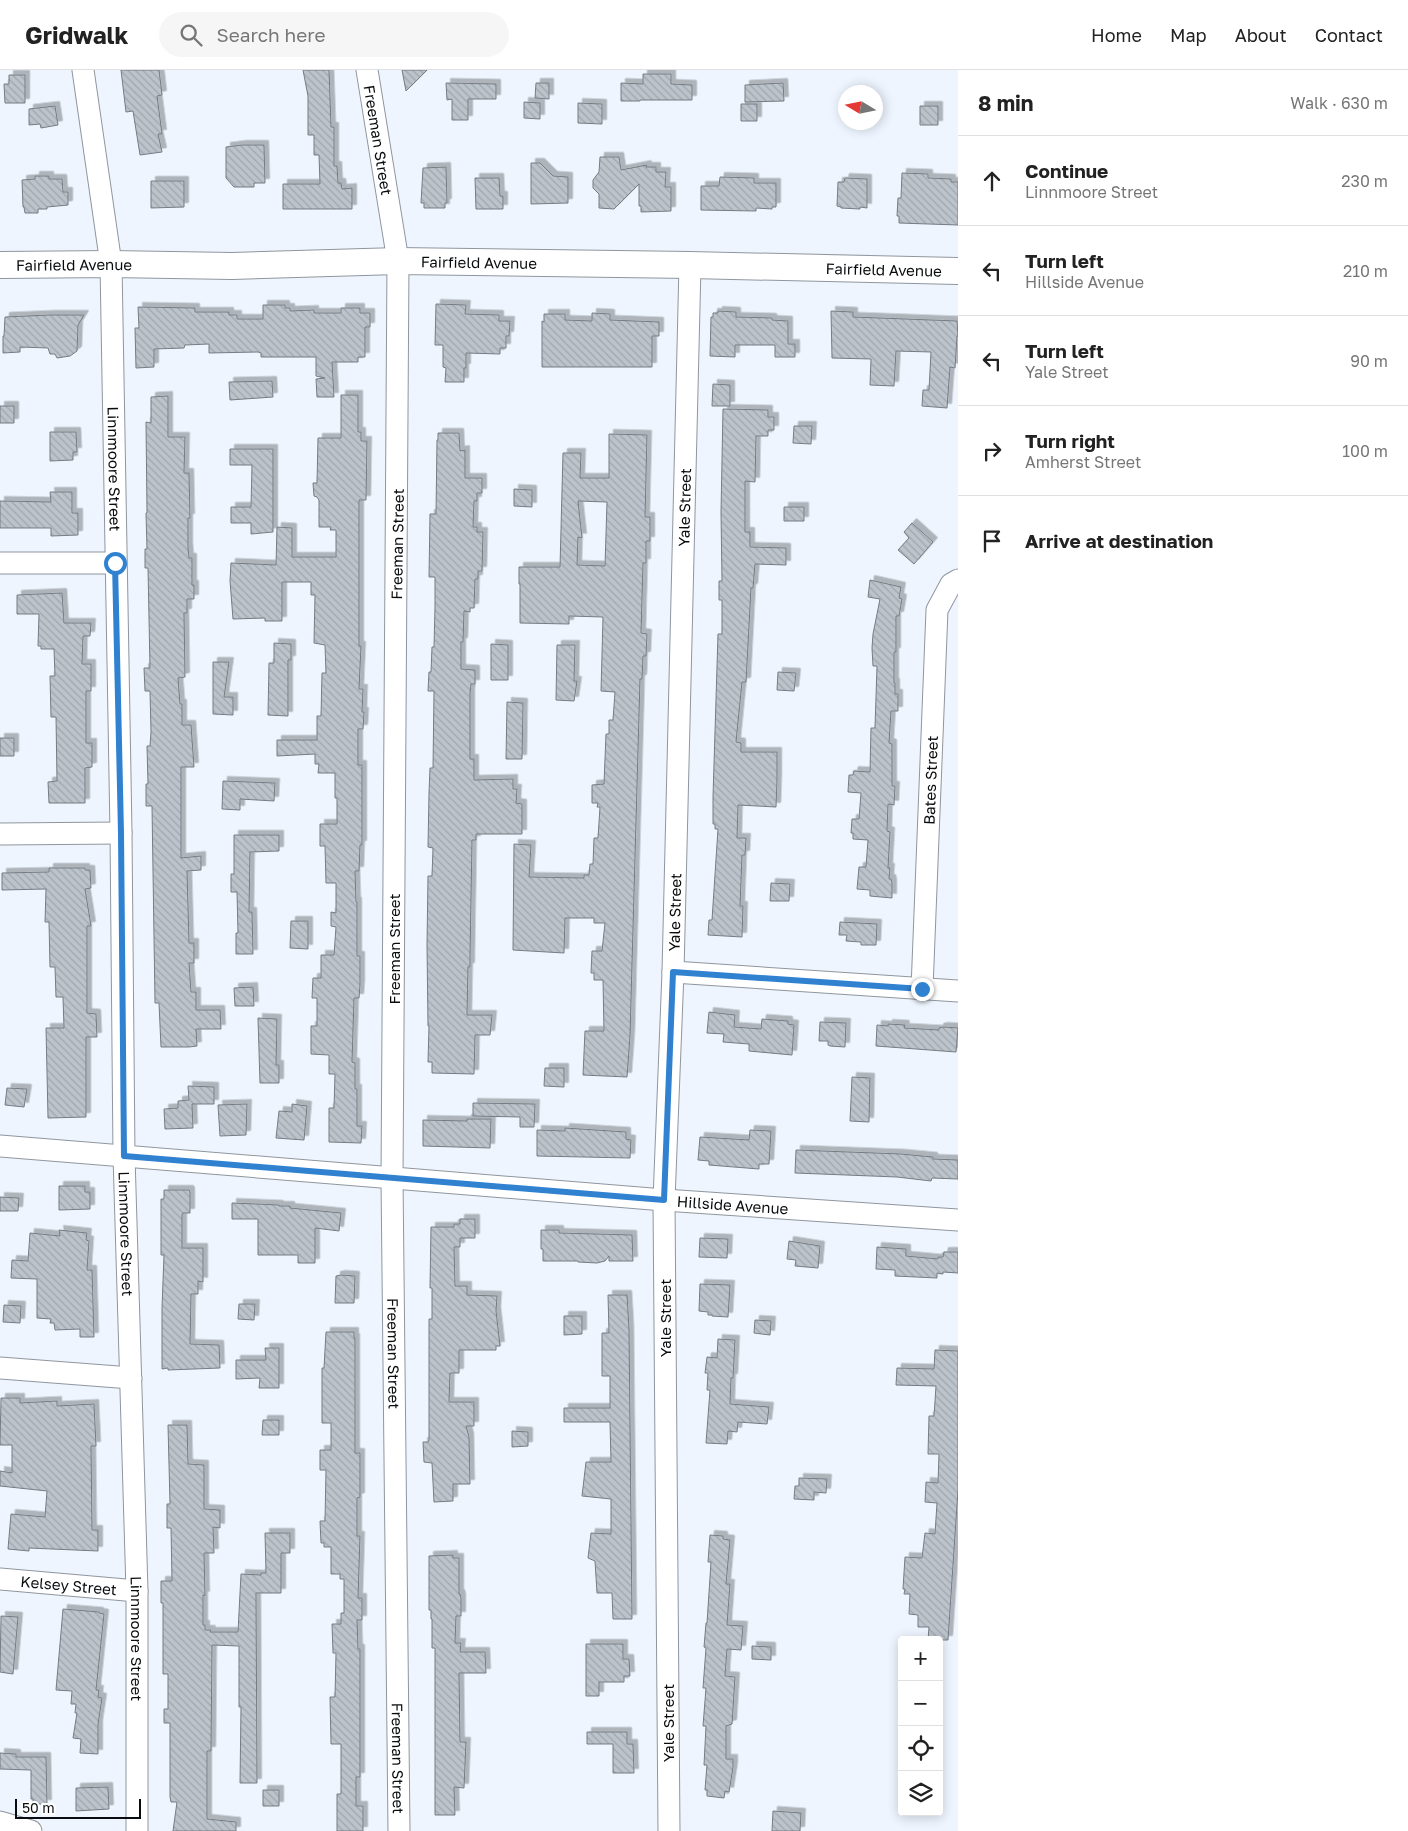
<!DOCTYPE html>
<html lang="en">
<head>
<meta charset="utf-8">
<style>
	:root { --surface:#fff; --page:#f6f6f6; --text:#222; --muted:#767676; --line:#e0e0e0 }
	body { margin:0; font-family:"Golos Text",sans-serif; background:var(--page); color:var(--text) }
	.controls { position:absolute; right:15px; bottom:15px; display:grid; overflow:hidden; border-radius:5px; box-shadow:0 2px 12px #0003 }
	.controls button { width:45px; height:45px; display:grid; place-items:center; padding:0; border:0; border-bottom:1px solid var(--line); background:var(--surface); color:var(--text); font:25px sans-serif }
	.compass { position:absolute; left:838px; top:15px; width:45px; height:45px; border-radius:50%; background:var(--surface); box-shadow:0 2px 12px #0003; rotate:280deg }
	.scale { position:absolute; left:15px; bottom:12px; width:126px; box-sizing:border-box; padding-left:5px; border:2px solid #090c0e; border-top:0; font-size:14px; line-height:18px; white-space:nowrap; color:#090c0e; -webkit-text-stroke:4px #fff; paint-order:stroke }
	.stop { position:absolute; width:15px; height:15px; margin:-11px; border:4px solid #3081d0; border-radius:50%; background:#fff }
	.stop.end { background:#3081d0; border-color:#fff; box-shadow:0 1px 5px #0008 }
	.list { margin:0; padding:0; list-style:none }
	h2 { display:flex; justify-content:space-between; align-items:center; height:65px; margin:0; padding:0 20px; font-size:21px }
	h2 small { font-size:16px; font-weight:400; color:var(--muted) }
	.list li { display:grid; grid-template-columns:32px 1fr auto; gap:15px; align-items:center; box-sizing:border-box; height:90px; padding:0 20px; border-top:1px solid var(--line) }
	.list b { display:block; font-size:19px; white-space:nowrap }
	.list p { margin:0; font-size:16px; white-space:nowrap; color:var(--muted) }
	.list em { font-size:16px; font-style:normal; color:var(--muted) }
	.icon { flex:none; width:28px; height:28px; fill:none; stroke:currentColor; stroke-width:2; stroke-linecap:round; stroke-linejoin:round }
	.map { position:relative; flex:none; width:958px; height:1761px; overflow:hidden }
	header { display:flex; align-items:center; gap:30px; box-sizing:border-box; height:70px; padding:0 25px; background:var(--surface); border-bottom:1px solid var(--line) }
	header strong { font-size:24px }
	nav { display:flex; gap:28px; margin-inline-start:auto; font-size:18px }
	.search { width:350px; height:45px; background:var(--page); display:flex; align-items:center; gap:12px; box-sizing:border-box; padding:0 18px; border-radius:28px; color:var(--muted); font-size:19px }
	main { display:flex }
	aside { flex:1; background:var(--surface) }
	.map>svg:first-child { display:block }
</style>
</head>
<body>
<header>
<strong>Gridwalk</strong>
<div class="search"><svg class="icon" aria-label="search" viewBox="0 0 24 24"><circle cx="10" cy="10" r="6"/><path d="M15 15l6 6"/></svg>Search here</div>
<nav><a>Home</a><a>Map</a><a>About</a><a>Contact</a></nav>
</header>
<main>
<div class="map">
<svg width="958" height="1761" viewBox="0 0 958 1761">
	<defs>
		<pattern id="building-back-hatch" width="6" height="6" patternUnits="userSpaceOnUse" patternTransform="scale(1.25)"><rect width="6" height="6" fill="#bcc3cb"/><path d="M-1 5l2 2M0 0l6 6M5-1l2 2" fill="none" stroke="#a0a6ad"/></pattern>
		<filter id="shadow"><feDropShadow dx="4.5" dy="-4.5" stdDeviation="0" flood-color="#0004"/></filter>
	</defs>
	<rect width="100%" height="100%" fill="#eef5fe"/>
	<path fill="url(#building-back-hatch)" stroke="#757c83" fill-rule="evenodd" filter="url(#shadow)" d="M121,0h38l3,25 -5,1 5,38h-4l4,18 -22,3 -7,-44 -7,1z
		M303,0h26l2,57h3v39h3l1,17h3l1,6 10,-1v21h-69v-25h37l-1,-29h-5v-20h-6v-39z
		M402,0h25l-21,21z
		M643,4h28v10l21,1v15h-52v1h-19v-18l22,1z
		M9,5h16v28h-20l-1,-19h5z
		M446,13l50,1v15h-28v21h-16v-21l-5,1z
		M536,13h13v16l-14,-1z
		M783,13l1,18 -39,1v-17z
		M524,32l16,1v16l-16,-1z
		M578,33l24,1v20l-24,-1z
		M741,34h16v17h-16z
		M55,36l3,19 -17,3 -1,-4 -11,1v-16z
		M920,36h18v19h-18z
		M242,75h22l1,38h-11v4h-20l-8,-9v-31z
		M600,87h19l2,13 26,-5 -1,2h10v5h10l-1,15h6v24l-30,1v-6h-2v-22l-25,25 -15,-1v-14l-6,-6v-8l6,-8z
		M531,93h9l13,13 15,1v26l-37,1z
		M446,97l1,36h-2v5h-21v-5h-3l2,-35z
		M902,103l26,1v4l23,1v3h7v43l-59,-2v-7h-2l1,-18h3z
		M35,106h14v3h13l1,13h5v13l-21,2v2h-9v4h-13l-1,-6h-1l-1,-27 13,-1z
		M720,107l34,1v5h22v24h-4v2l-16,-1v3l-55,-1v-24h18z
		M475,108h24l1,18h3v13h-27z
		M845,108l22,1v29l-7,-1v2l-19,-1v-1l-4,-1 1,-24h6z
		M151,111h33v26l-33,1z
		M436,234l30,1 -1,9 34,1v6h11l-1,15h-3v12h-6v6l-34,-1v15h-2v14h-19l1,-14 -3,-1v-22h-8z
		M263,235h22v3h5v3l24,-1v3h27v-5h19v5h10v14h-5v30h-7v5h-26l2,35h-17l-1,-18 9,-1 -9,-2v-19h-55v-4l-3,-1 -49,1v-9l-24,1 -1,3 -30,1v18l-18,1 -1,-40h4l-1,-21 57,1v4h34v3h8v4h26z
		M718,241l18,1v5l36,1v2l16,1v23h7v13h-20v-12h-40v12l-25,-1 1,-39h2v-4h5z
		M831,241l22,1v5l104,4 1,15h-1l-2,32 -5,-1 -3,41 -25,-2 1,-16h6l2,-38 -35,-1 -2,35 -24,-1 1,-26 -39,-1z
		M592,243l18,1v6l49,2v14h-7v31h-110v-46l2,1v-8h21v6l27,1z
		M50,245h34l-6,10 -1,26 -7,5 -13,2 -2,-4h-5l-2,-6 -28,-1v5l-17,1v-17h1l1,-19z
		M272,311l1,16 -43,3 -1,-18z
		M713,314l17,1v21h-18z
		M341,325h17v37h3v9h6l-1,59h-7v146h2l-2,43h4l-1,23h2l-1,17h-5v36h4v80h-2l-1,26h-4l1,31h1v54h3v29l-1,13h-5l-2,64 3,1v26h2v37h5l-1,17 -32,-1v-34h5l1,-34h-6v-19l-18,-1v-28h6v-28h-5l1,-20h8v-23h13l2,-28 -5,-1v-14l5,1v-30h-10l-1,-37h-5v-22h17v-26h-2v-25h-17l1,-9h-4v-10l-38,2v-16h40v-24h4l1,-43h4l-1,-28 -11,-2 1,-48h-4v-13h-29v39h-17v-3l-32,1 -3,-38 1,-18 45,2 1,-38 15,1v29h44v-27h-6l1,-3h-12v-27l-2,-3 -3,-1 -1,-13h4l1,-45h23z
		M168,326v41h17l-1,36h5l1,45h-2v30l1,10h3v27h2v14h-7v14h-3l1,64 -7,1 2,26h2v21h9l3,42h-13v91l20,-2v14l-14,1 2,72h5v20h-5l2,29h5v18h24l1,19h-25l1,17 -8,1h-28l-2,-44h-4l-3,-197h-6v-22h2l-1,-38h3l1,-14 -1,-41h-5l-1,-23h6l-2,-100h-3v-19h2l-1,-36h1l-1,-91 5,1v-26z
		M0,336h14v17h-14z
		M723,339l45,1v7h6v13h-6v6h-12l-1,46 -10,-1v51h5v15l36,1v17l-31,-1 -2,24h-2l-5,94h-4l-6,60 5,1v9h36v28l-1,27 -38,-2 -1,33h9l-1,17h-3l-2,51h3l-1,31 -34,-2 1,-15h3l6,-91h-3v-5h-2v-27l5,-163h4v-34h-3v-19h3l-1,-69z
		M794,356h18l-1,18 -18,-1z
		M50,362h26l1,20h-4v8l-23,1z
		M438,363h21l1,18 5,-1v28h17v15h-5v8h-3l-1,26h4v5h6l-1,39h-4v8h-3l-1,29h-4v4l-6,-1 -1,31h-2v27l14,1v14h-4l-1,9v66h4v21l39,-1v10h4l-1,14 6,1v30h-46v6h-4l-2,117v10h-2l-1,48h25l-2,20h-15l-1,39 -42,-1v-11h-4l1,-36h-1l-1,-81 1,-69h4l1,-28 -5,-1 1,-54 1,-25h3l1,-77h-6l1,-19h2l1,-25h2l1,-40v-30h-6l1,-63h6l1,-74h1z
		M609,364l38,1 -2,82h5v24h-4v22h-3l-2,70 6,1 -1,22h-3l-1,23h-2l-10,357 -3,41 -44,-2 2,-44h19l-1,-51h-9v-7h-3l1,-22h10l3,-28h-11v-5h-29l-1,35 -51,-3 1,-106 17,1 -2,32 55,1v-3h5l1,-11h3l1,-26h4l2,-31h-3l1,-4h-6v-18l12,-1 2,-50h3v-14h4l2,-28 -14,-1 2,-74 -34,-1v8l-49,-1v-39h-1v-17h41l3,-114h18l-1,25h29zM578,431l29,1 -2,64 -28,-1 1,-28 4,1z
		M230,379h43v83l-22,2v-11h-20v-16h20l1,-42h-22z
		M514,419l18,1v17l-18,-1z
		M50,422h22v21h6v22l-27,1v-8h-51v-27l51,1z
		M784,437h20v14h-20z
		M912,453l21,19 -19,22 -16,-14 11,-12 -5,-6z
		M870,510l31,7 -2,11 3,1 -3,17h-3v36h-2v31h1v11h3v17h-7l-2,32 3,1v42h3l-1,19 -6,-1 -1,27 3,1 -2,36h2l-1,11h2l1,4v15l-22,-2v-6l-13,-1 2,-22h7l2,-27 -15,-1v-6h-2l1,-14h7l2,-26 -13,-1 1,-17h4l1,-4 16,1 1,-44h4l2,-62h-4l-1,-18 1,-14 7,-35 -12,-2z
		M62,523l2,30h27l-1,13h-7l-1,28h9v27h-5v52h6v24l-7,1v35h-36l-1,-21 9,-1 -1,-64h-5l-1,-41h5l-1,-27h-13v-3h-3l1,-32h-22v-19z
		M274,573l17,1v16h-3v56l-20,-1 1,-52h5z
		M491,574l17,1v35h-17z
		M557,575h18l-1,36h3l-3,20 -18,-1z
		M213,592h16l-5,35h9v18l-20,-1z
		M778,602l18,1 -2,18 -17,-1z
		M507,632l16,1 -1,56h-16z
		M0,668h14v18h-14z
		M223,711l52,2 -1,18 -34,-2v11l-18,-1z
		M234,765h45v16l-29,1 -1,60h3l1,42h-17v-21h2l-1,-41h-6v-18h3z
		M49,798h36v2h5l1,18 -6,1 6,37h-4v87l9,1 1,23h-11v80l-38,1 -2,-90h18l-1,-31h-7l-1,-30h-5l-1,-45h-4l1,-33 -44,1v-17l47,-1z
		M771,813l19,1 -1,17h-19z
		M291,851h17v28l-18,-1z
		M840,852l37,2 -1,21h-15v-3l-15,-1 1,-6h-8z
		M253,917l1,19h-19l-1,-18z
		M709,942l26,3 -1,12 27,2 1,-10 26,2v3l6,1 -2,30 -43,-4v-7l-26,-2 1,-8 -17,-1z
		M258,948l19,1 -1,46h3v18h-19z
		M820,952l26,1 -1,24 -15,-1 -2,-1v-4h-9z
		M888,954l17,1 -1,3 35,2v-2l4,-1 15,1 -2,24 -80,-6 1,-21 11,1z
		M545,998h19v19l-20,-1z
		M852,1007l18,1 -1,44 -19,-1z
		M188,1016l26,1v17h-22l1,24 -28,1 -1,-20 14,-1v-7l11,-1z
		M7,1018l20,1 -3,18 -19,-2z
		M473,1033l62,1 -1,23h-14v-10l-47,-1z
		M247,1034l-1,31 -26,1 -2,-31z
		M292,1034l15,2 -3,34 -28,-2 3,-27 13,1z
		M467,1049h24l-1,29 -67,-2v-26l44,1z
		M565,1058l61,4v7l5,1 -1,18 -93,-2v-26l28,1z
		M750,1060l21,1 -2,33h-10v5l-50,-4v-4l-11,-1 2,-23 49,3z
		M796,1080l105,4 32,3v2l25,1v19l-26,-1 -1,3 -34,-4 -102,-4z
		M59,1116h26v6h5v17l-31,1z
		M164,1120h25l1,2v21h-7l-1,2v33h21v34l-5,-1v13h-7l-1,50 29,1 1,23 -52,2v-2l-6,1v-61l2,-53h-3v-56h3z
		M0,1127l19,1 -1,13h-18z
		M232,1133l47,2v1h11v2l51,5 -2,18 -24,-3v35h-17v-8h-40v-36h-26z
		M460,1149h15v19h-15v9h-6l1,39h12v9l30,1 -1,15 4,35h-4v4h-37v23h-9l-1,29h25v24h-8l3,11 1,47h-17v17l-19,1 -2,-39 -8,-1 -1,-20h5l1,-2v-121h3v-31h-2l1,-61h23v-3h6z
		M59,1160l28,3 -1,7 3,1 -2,29h5l2,67h-14v-8l-25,1 -1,-7h-4l1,-4 -14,-1v-39l-26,-1 1,-18 16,1 2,-28 30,3z
		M541,1160h18v3l73,2 1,26h-24v-5l-4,5 -8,2 -19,-1v-1h-35v-12h-2z
		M700,1168l28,1 -1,19 -28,-1z
		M789,1171l31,5 -2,22 -23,-2 1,-6 -9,-1z
		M877,1177l29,2v7l32,3v-2h5l1,-5h14v21l-15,-1v2l-6,-1v5l-42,-2v-6l-19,-1z
		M341,1205l14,1 -1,27h-19l1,-27z
		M700,1214l30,1 -2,32 -16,-1v-1h-4v-3l-9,-1z
		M608,1225h19l2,34 3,290h-19l-1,-26h-15l-2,-32 -7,-3 3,-25 20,1v-35l-29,-3 4,-34h25l-1,-40h-46v-14h46v-32h-8v-43h7z
		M239,1234h16l-1,16 -16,-1z
		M4,1235l17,1 -1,17 -17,-1z
		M564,1246h18v18l-18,1z
		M755,1250l16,1 -1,14 -16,-2z
		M326,1262h28v6h1v115h5v44l-3,1v38h3l-2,62h4v22h-5l1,29h2v128h-4v29h7v25h-26v-37h4v-50h-10l-1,-47h5l1,-44h-3l-1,-29h9v-11h3v-34h-4v-5h-9v-27h-7v-4h-3l-1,-22h5l1,-51h-6v-20h11v-27h-9v-55h2z
		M718,1269l17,1 -2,38h-2l-1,26 39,3 -2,17 -29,-2 -1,10 -9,-1 -1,13 -21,-1 4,-53h-3l1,-17h-3l2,-16 10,1z
		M265,1278h14v40h-20l1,-10 -24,1v-19h30z
		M935,1280l23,1v139l-10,150h-20l1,-13h-11v-12l-9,-1 1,-20h-6l1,-5h-2l2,-32 17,1 3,-25 10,1 2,-31 -12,-1 1,-20 12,1 1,-29h-11l1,-38h5l2,-30 -40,-1 1,-17 37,1z
		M1,1328h19v5l37,-2v5l37,-2 2,42h-5l1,84h6v21l-69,-3v3l-21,-2 3,-35 34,3 2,-26 -47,-5v-15l12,2v-28h-12z
		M263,1350h16v15h-17z
		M168,1355h19l1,39 16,1v44l16,1v18l-7,-1 1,26h-10l1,43 -2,-1v30h2v5h6l-1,2h28l3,-58 20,1v-2h5l-1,-40h25v20h-9v40h-25l1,190h-17l1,-76h-2v-61l-27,-1 -1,106h-4v68l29,3v9h-63l4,-29h-6l-1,-5v-74h-6v-14h4v-35h-5v-71h-2v-22h11l-1,-53h-4v-24h3z
		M512,1361l16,1v14l-16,1z
		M799,1408l28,1 -1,14 -12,-1v8l-20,-1 1,-13h4z
		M710,1465l13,1v3l7,1 -4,44h4l-3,41 16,1 -2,24 -14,-1 -2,27 10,1 -3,47 -6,2v33h7v8l-4,25 -4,-1 -1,7 -17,-2v-6h-2l2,-25h-3l2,-39h-3l3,-38h-3l3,-40 -2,-1 2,-24h1l4,-61h-3z
		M453,1485v3h6v36h1l1,4v18h-5l-1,27h6l-1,9h25l1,21h-27l1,69h6l-2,46 -10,-1 1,28h-20v-167h-3v-29h-1v-9h-2v-54z
		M63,1539l36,3v1l5,1 -8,76h3l-1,7 4,1 -4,26v30l-18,-1 1,-14 -8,-1 4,-25h-2l1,-9h-5l1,-13 -16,-1z
		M1,1546l17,1 -5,57 -13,-2z
		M586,1574h37v15h6l1,17h-6v6h-25v14h-13z
		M752,1576l19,1v13l-19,-1z
		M587,1662h40v12h6l1,29h-21v-29h-26z
		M0,1683l16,1v3h30l1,47h-14v-5h-2v-29l-31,-1z
		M108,1717l1,22 -33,2v-23z
		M263,1720h16v16h-16z
		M773,1741l28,2 -1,18h-28z"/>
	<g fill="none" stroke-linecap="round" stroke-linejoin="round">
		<defs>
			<g id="minor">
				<path id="s1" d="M83,0l28,194 10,569 3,323 13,435v240"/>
				<path id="s2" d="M367,0l31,191 -6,918 7,652"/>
				<path d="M0,493h115"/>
				<path d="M0,764l121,-1"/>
				<path d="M673,902l285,19"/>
				<path id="s3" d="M922,919l15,-379 14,-26 7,-4"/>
				<path id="s4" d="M0,1076l664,54 294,20"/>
				<path d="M0,1298l131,10"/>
				<path id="s5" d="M0,1509l137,12"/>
				<path d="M0,1752l31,9"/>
				<path id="s6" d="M669,1761l-5,-631 9,-228 17,-707"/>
			</g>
			<g id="major">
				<path id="s7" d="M0,195l111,-1 121,2 166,-5 292,4 268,6"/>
			</g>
		</defs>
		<use href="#minor" stroke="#8f969e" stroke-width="23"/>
		<use href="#major" stroke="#8f969e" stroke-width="28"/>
		<use href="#minor" stroke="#fff" stroke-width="21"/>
		<use href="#major" stroke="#fff" stroke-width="26"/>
	</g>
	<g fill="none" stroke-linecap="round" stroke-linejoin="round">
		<path stroke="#3081d0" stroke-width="6" d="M115,493l6,270 3,323 540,44 9,-228 249,17"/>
	</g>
	<g text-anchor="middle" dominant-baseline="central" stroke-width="5" stroke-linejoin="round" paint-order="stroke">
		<g font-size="15" fill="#090c0e" stroke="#fff">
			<text stroke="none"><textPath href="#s2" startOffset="71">Freeman Street</textPath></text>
			<text stroke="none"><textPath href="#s7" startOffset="479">Fairfield Avenue</textPath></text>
			<text stroke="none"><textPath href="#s7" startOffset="74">Fairfield Avenue</textPath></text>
			<text stroke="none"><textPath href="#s7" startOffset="884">Fairfield Avenue</textPath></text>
			<text stroke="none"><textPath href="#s1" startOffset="401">Linnmoore Street</textPath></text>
			<text stroke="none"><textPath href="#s6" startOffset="1324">Yale Street</textPath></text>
			<text transform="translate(397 474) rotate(-89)">Freeman Street</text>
			<text stroke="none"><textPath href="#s3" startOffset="209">Bates Street</textPath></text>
			<text stroke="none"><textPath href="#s6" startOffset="919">Yale Street</textPath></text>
			<text transform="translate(394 879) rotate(-90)">Freeman Street</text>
			<text stroke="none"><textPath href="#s4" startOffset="735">Hillside Avenue</textPath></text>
			<text stroke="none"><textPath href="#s1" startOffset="1166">Linnmoore Street</textPath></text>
			<text transform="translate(665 1248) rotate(-90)">Yale Street</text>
			<text stroke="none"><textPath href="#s2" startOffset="1286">Freeman Street</textPath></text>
			<text stroke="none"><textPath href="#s5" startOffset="69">Kelsey Street</textPath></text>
			<text stroke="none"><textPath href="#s1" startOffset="1571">Linnmoore Street</textPath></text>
			<text transform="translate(668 1653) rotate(-90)">Yale Street</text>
			<text stroke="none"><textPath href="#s2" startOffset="1691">Freeman Street</textPath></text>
		</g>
	</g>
</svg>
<div class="controls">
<button>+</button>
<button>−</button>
<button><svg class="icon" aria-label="locate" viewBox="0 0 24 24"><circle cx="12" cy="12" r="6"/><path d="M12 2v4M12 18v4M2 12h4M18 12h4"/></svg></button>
<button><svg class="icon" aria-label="layers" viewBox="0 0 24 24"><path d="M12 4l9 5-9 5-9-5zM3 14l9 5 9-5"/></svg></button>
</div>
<svg class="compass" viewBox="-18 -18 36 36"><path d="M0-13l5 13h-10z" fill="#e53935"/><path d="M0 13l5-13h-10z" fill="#767676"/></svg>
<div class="scale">50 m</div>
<div class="stop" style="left:115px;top:493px"></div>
<div class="stop end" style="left:922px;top:919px"></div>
</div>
<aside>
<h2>8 min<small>Walk · 630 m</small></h2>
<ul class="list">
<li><svg class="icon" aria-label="ahead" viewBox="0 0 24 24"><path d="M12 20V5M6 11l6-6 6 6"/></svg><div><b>Continue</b><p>Linnmoore Street</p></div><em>230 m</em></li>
<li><svg class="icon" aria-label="left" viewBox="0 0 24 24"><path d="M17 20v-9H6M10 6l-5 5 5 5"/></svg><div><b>Turn left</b><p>Hillside Avenue</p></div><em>210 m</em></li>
<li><svg class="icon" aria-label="left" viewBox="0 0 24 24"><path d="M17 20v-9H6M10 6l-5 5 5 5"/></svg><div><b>Turn left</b><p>Yale Street</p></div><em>90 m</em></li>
<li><svg class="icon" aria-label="right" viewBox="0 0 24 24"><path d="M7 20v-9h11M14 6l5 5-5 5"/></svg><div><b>Turn right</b><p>Amherst Street</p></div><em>100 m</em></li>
<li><svg class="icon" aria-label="arrive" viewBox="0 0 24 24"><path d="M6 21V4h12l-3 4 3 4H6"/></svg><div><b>Arrive at destination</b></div></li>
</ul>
</aside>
</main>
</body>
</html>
